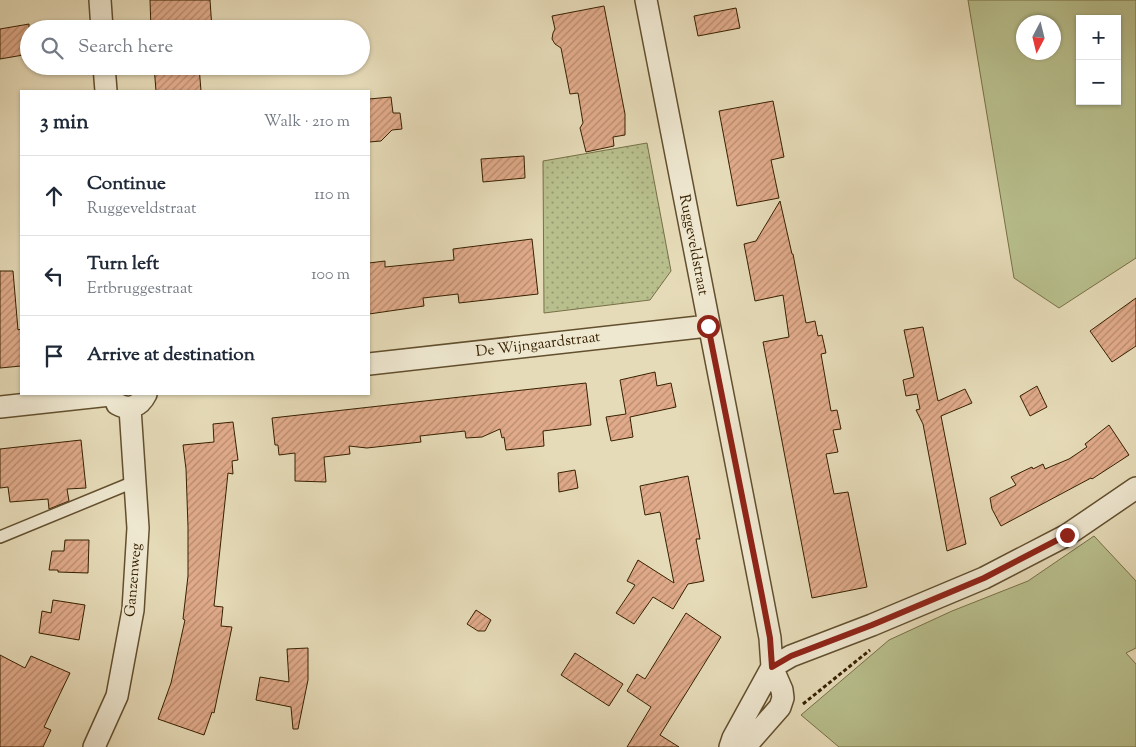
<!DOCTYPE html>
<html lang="en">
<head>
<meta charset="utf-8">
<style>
	:root { --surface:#fff; --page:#f2f2f3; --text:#1f2937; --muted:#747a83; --line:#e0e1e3 }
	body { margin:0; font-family:"Sorts Mill Goudy",serif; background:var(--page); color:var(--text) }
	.controls { position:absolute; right:15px; top:15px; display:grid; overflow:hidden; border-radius:0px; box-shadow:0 1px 4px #0004 }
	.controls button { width:45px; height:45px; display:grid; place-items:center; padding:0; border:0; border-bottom:1px solid var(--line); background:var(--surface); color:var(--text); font:25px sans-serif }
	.compass { position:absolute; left:1016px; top:15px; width:45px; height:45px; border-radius:50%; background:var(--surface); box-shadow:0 1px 4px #0004; rotate:187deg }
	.stop { position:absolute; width:15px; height:15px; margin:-11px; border:4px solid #8f2418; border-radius:50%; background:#fff }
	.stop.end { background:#8f2418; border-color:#fff; box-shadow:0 1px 5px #0008 }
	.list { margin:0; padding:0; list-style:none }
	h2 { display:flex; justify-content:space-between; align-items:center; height:65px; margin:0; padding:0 20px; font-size:21px }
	h2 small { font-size:16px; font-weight:400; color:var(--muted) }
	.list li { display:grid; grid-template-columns:32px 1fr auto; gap:15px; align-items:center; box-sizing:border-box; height:80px; padding:0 20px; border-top:1px solid var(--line) }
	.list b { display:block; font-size:19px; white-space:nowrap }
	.list p { margin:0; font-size:16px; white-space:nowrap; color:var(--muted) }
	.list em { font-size:16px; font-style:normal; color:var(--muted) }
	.icon { flex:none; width:28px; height:28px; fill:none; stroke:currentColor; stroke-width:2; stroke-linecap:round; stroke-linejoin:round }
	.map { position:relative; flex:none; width:1136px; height:747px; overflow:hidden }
	.search { position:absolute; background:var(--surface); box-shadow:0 1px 4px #0004; left:20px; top:20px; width:350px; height:55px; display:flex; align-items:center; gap:12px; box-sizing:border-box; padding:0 18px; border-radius:28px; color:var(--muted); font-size:19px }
	.panel { position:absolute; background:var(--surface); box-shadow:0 1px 4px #0004; left:20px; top:90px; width:350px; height:305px; border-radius:0px }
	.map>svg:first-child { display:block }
</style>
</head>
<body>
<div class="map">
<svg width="1136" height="747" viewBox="0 0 1136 747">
	<defs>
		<pattern id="park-dots" width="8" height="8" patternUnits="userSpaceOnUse" patternTransform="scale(1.25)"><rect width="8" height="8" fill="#b8bf8d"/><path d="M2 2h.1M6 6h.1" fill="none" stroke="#969b71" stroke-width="1.8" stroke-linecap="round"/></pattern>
		<pattern id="building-hatch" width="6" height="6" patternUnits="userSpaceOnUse" patternTransform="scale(1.25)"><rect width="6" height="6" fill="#e1ab8b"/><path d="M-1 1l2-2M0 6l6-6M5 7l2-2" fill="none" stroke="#b78b6f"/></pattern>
	</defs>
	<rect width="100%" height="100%" fill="#e6dbb8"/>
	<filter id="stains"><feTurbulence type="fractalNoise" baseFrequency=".004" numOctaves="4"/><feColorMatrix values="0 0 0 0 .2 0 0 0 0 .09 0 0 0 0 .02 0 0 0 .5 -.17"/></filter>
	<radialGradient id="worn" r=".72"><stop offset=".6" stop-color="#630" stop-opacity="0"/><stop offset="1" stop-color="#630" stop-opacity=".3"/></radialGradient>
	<path fill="#b8bf8d" stroke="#777046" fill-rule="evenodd" d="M968,0h168v258l-77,50 -45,-30zM1080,19h37v82h-37zM1024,22h30v30h-30z
		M1094,536l42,45v67l-10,5 10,11v83h-297l-38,-32 88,-75 63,-29 76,-30z"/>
	<path fill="url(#park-dots)" stroke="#777046" d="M647,143l24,128 -21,29 -106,13 -1,-152z"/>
	<path fill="url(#building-hatch)" stroke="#362000" d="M150,0h60l2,29h-61z
		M604,6l21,108v21l-12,2 1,9 -28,6 -6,-24 3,-5 -5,-30 -8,1 -9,-46 -6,-4 -3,-5 1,-6 2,-4 -3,-13z
		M736,8l4,20 -42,8 -4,-20z
		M29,24v30l-29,5v-30z
		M154,66h45l2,25h-45z
		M391,97l2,16h7l2,16 -10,1 -11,11 -12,1v-43z
		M773,101l11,56 -13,3 8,38 -42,8 -18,-95z
		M524,156l1,22 -42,4 -2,-23z
		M780,201l12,53h1l13,69 9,-2 3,15 4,-1 4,18 -5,1 10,57 6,-1 4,19 -8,1 5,22 -12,2 8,40 14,-2 19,95 -55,11 -49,-256 26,-5 -6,-42 -28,6 -11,-57 12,-3z
		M532,239l6,55 -79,9 -1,-9 -35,4 1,8 -55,8v-51l16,-2v6l69,-7 -1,-11z
		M0,271h13l5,59 3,-1v37l-21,2z
		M1136,298v48l-24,16 -22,-31z
		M923,327l15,74 27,-12 7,14 -31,13 25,128 -19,7 -24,-127 -7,-14 4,-1 -3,-15 -11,2 -3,-16 11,-3 -10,-47z
		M655,372l2,14 14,-3 5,24 -46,10 3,20 -22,4 -5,-24 20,-3 -6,-34z
		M586,383l5,42 -48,6 1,15 -38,4 -2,-13 -2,1 -2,-9 -18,8 -16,1 -1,-7 -45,5 1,6 -54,6 -18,-2 1,8 -26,3 2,25 -31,-1v-28l-16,2 -1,-10h-3l-3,-27z
		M1037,386l10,21 -17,9 -10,-20z
		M233,422l5,38 -6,1 1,13 -5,-1 -14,133 9,1 -2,19 11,1 -18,86 -2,-1 -8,23 -46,-16 13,-36 14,-63 -2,-1 5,-43v-49l-2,-58 -3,-24 31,-3 -1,-18z
		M1109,425l20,30 -37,24 -1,-1 -90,48 -9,-17 -2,-11 26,-13 -5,-8 21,-10 1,2 10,-5 2,5 24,-10 18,-12 -2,-3z
		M81,440l5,48 -19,1 2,12 -20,8 -1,-10 -38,3 -2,-15 -8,1v-39z
		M575,470l3,18 -19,4 -1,-19z
		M688,476l12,63h-4l8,42 -16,3 -15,25 -20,-12 -19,27 -18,-11 19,-28 -8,-4 11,-21 36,23 -14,-71 -15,3 -5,-29z
		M65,540h24l-1,33 -30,-1v-2h-9l3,-19h12z
		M53,600l32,5 -6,35 -40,-7 3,-22 9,2z
		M476,610l15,10 -6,11h-7l-11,-7z
		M686,613l35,24 -61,98 19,12h-52l24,-40 -24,-16 10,-17 8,5z
		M308,648v32l-10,49h-5l-2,-22 -35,-7 4,-23 29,5 -2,-33z
		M575,653l48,31 -14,22 -48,-31z
		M0,655l25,13 6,-12 39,17 -26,54 7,3 -8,17h-43z"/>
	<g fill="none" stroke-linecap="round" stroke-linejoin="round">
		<defs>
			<path id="service" d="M0,537l136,-56"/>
			<path id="minor" d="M100,0l2,29
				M646,0l116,596 8,42 2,29 10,23 1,8 -3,9 -35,40
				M104,66l2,25
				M369,364l339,-38
				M117,404c13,7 23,2 29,-10
				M0,407l110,-12
				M94,747l23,-51 16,-86 5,-82 -8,-120
				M730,747l3,-9 39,-71 19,-11 81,-31 112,-47 83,-43 69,-47"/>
		</defs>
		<use href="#service" stroke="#624f2e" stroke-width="14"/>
		<use href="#minor" stroke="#624f2e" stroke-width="24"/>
		<path stroke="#362000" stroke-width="3" stroke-dasharray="4 2.5" stroke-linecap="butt" d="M803,704l67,-54"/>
		<use href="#service" stroke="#efe8d1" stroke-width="11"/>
		<use href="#minor" stroke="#efe8d1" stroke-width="21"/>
	</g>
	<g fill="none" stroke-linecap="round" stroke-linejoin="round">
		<path stroke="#8f2418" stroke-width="6" d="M708,326l54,270 8,42 2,29 19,-11 81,-31 112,-47 83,-43"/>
	</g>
	<g text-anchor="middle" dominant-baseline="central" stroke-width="4" stroke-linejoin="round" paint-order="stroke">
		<g font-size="15" fill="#362000" stroke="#efe8d1">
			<text transform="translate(693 245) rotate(79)">Ruggeveldstraat</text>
			<text transform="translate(538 345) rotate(-7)">De Wijngaardstraat</text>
			<text transform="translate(134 580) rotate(-85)">Ganzenweg</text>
		</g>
	</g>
	<rect width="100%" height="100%" filter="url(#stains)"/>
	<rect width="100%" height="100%" fill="url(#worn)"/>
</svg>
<div class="controls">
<button>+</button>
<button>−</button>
</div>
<svg class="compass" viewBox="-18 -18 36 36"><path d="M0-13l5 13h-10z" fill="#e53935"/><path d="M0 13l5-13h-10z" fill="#747a83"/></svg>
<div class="stop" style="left:708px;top:326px"></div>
<div class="stop end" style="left:1067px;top:535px"></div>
<div class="search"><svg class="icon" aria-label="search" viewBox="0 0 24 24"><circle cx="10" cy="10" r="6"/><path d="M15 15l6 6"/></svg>Search here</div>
<section class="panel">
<h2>3 min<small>Walk · 210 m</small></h2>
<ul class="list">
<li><svg class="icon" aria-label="ahead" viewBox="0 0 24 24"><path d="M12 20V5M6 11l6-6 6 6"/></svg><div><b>Continue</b><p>Ruggeveldstraat</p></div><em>110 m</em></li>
<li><svg class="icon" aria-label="left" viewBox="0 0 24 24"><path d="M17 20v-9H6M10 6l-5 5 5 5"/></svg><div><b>Turn left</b><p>Ertbruggestraat</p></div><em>100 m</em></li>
<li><svg class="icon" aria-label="arrive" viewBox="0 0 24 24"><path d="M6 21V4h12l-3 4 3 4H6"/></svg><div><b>Arrive at destination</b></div></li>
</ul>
</section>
</div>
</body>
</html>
